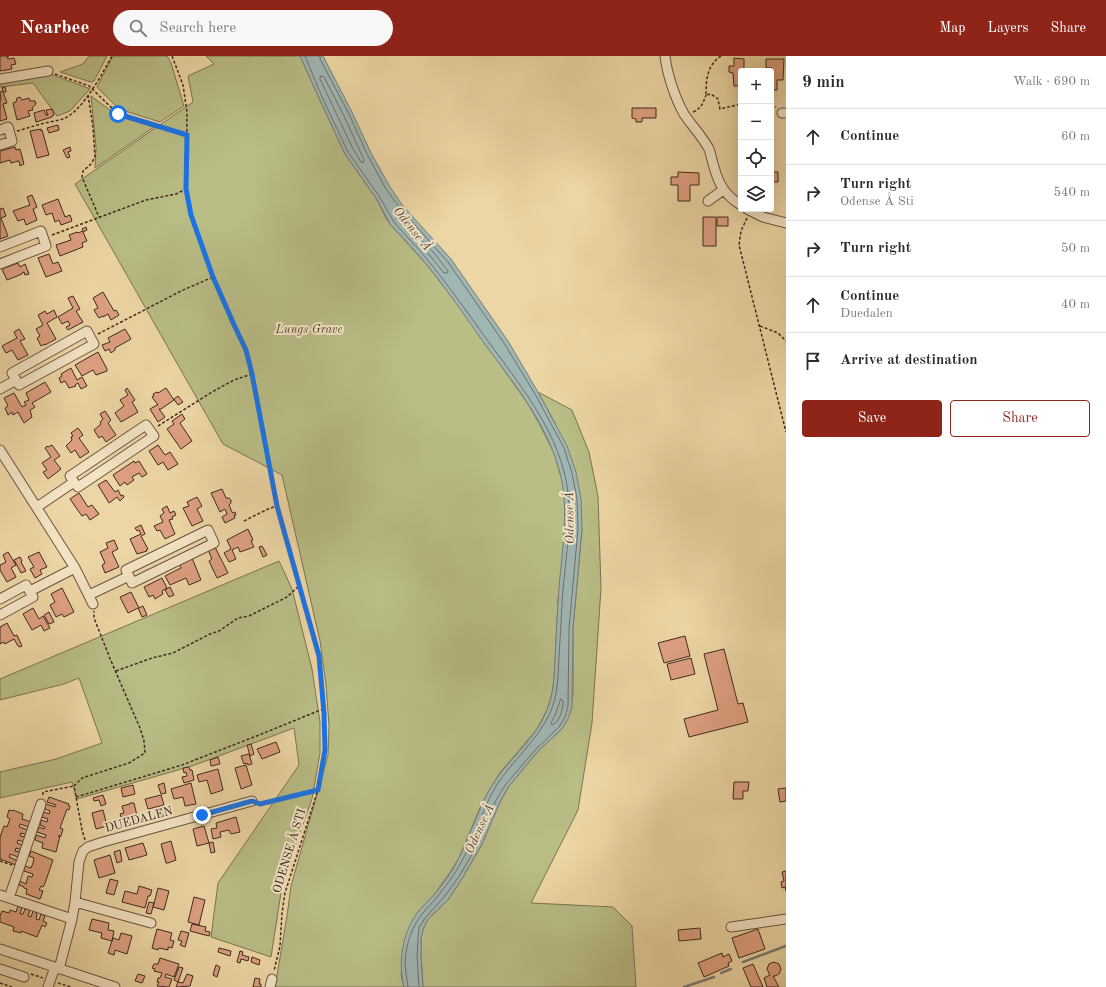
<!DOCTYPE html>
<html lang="en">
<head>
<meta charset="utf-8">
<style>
	:root { --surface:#fff; --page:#f7f7f7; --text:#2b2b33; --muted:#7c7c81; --line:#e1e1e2; --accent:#8f2418 }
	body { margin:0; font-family:"Old Standard TT",serif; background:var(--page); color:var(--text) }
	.controls { position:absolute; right:12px; top:12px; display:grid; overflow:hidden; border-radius:4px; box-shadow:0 4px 16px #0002 }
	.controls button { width:36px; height:36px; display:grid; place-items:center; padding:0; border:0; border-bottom:1px solid var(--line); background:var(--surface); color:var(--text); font:20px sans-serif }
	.stop { position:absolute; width:12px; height:12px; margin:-9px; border:3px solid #1a73e8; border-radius:50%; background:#fff }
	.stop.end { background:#1a73e8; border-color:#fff; box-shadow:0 1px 4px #0008 }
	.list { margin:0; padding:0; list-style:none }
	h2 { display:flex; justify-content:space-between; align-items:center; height:52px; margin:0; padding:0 16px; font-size:17px }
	h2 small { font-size:13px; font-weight:400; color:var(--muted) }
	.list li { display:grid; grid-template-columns:26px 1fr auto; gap:12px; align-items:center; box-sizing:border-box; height:56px; padding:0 16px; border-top:1px solid var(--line) }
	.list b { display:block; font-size:15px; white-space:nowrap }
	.list p { margin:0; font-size:13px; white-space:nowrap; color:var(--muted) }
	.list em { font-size:13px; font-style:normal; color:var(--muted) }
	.actions { display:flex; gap:8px; padding:12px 16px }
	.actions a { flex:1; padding:9px 0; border:1px solid var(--accent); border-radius:4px; text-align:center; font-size:14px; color:var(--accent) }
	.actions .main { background:var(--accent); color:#fff }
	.icon { flex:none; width:22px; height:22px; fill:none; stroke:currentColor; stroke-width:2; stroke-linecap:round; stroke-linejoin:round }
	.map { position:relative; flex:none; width:786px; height:931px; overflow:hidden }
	header { display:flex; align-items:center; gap:24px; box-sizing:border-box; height:56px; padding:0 20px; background:var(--accent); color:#fff }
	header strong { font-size:19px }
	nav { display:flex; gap:22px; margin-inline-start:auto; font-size:14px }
	.search { width:280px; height:36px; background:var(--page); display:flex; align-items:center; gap:10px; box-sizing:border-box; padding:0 14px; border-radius:22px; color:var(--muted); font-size:15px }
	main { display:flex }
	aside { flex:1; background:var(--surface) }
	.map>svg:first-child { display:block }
</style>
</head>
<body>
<header>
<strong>Nearbee</strong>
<div class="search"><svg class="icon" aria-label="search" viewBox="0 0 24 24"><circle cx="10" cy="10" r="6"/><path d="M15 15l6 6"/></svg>Search here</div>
<nav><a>Map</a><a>Layers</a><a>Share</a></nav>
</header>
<main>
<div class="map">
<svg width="786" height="931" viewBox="0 0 786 931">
	<rect width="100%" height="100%" fill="#edd6a5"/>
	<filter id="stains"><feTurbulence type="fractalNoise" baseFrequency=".005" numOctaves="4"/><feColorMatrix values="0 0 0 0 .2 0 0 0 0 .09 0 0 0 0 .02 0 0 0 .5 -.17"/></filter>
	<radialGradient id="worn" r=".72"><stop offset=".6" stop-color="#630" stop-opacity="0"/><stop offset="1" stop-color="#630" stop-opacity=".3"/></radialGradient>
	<path fill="#b9bd86" stroke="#7c7353" d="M89,0h18l-13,25 -3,1 -31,-10 23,-8z
		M113,0h54l4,7 13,43 -24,16 -41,-13 -22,-22z
		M206,0h94l19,42 26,56 31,44 10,20 4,6 37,41 35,45 66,94 13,23 13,26 8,27 3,21 -1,42 -6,58 -4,78 -2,15 -5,16 -10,19 -38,45 -7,12 -10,17 -23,55 -8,13 -17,24 -16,17 -17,62 3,13h-129l12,-71 4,-30 37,-131 1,-29 -3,-41 -6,-44 -38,-166 -59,-31 -148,-260 118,-82 -5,-26 26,-12z
		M48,17l42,16 -20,22 -13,5 -24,-33 -33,4v-6z
		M91,40l27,20 36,11 -59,41 1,-20z
		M538,336l34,18 17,42 9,44 3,92 -9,135 -14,87 -47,93 82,4 19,19 4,61h-213l-2,-31v-17l2,-10 5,-10 20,-19 15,-23 19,-33 18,-42 9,-16 30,-36 23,-21 11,-34v-67l9,-99 -27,-106z
		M279,505l13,28 20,80 8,53v31l-8,46 -29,81 -12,77 -60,-20 7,-54 81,-118 -5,-37 -102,38 -115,33 -5,-17 -72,16v-26l56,-13 46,-16 -23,-65 -15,6 -64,16v-21z"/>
	<path fill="#a0b6b3" stroke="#797e78" d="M300,0h23l29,56 19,41 19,34 13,19 48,53 57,82 30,51 29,54 9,26 5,27 1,30 -9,99 -1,79 -4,12 -6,10 -23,21 -30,36 -9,16 -18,42 -19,33 -15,23 -20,19 -5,10 -2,10v17l2,31h-19c-6,-25 -2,-53 13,-74 5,-6 10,-11 15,-16 8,-9 15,-19 21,-28 15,-26 23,-56 38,-82 16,-27 45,-48 56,-77 7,-16 7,-34 8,-51 1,-19 2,-38 3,-57 2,-40 11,-81 4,-120 -10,-53 -47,-97 -78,-139 -18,-26 -36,-52 -56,-77 -12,-14 -25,-28 -38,-42l-14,-26 -31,-44 -26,-56z"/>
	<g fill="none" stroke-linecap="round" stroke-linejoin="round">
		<path stroke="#6f706a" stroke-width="1" d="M305,0l17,41 26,55 31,44 15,26c12,14 25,27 37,42 20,25 38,51 57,77 31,43 67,86 78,139 8,41 -2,84 -4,125 -1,18 -2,35 -3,52 -1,19 -1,39 -9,56 -13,28 -38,48 -54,73 -14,24 -21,51 -34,75 -7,13 -16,25 -25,36 -4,6 -10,10 -14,16 -11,12 -17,32 -18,48 0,9 2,17 3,26
			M320,0v3l29,55 18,40 19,35 14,19 48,54 56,81 31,51 29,54 8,25 5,26 1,30 -9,99 -1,78 -3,11 -6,10 -22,21 -31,36 -10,16 -17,42 -19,33 -16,22 -19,21 -6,10 -1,11 -1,17 2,31
			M321,20l3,1 20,39 20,44 -1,3 -2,-1 -8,-13 -33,-70z
			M424,186l10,11 14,18 -1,2h-3l-22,-27v-3z
			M561,643l2,2c0,8 -3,21 -11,24l-1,-2 5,-10 4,-12z"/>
		<path stroke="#797e78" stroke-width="2.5" d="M743,906l43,-16
			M721,917l10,-4
			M684,931l30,-10"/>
	</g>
	<path fill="#dea081" stroke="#3e2920" d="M0,0h9l-2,1 1,2 6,-1 2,6 -5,1 1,4 -12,2z
		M734,2l10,1v12h-3v15h-7l-1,-13 -4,-1v-6h5z
		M766,3h18l-1,21h-6v10h-6l1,-22h-6z
		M5,31l1,5h-3l4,11 -4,1 4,15 -7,2v-21h1l-1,-8 3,-1 -1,-3z
		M20,41l2,3 7,-2 1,3h5l1,3 -4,4 1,2 -5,1 2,5 -13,4 -4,-17 3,-1 1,-4z
		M632,52h24v10h-14v4h-6v-3l-4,-1z
		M52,53l2,6 -2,1v1l-16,5 -2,-9 10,-3 2,5h2l-2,-5z
		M58,69l1,5 -10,3 -2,-5z
		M41,73v2l1,-1 7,25 -12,3 -7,-27z
		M15,91l1,3 4,-1 4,15 -4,2 -1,-5h-1l-7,2 -1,-3 -10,3v-12z
		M70,91l1,4 -3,1 2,5 -3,1 -4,-8z
		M678,116l21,1v12h-9v16h-12v-16h-7v-8h7z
		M771,116h7v10h-7z
		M32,139l5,12 -4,2 4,11 -11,5 -2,-6 -6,2 -5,-10 17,-6 -3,-8z
		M58,143l7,18 5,-2 2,6 -11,4 -2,-5 -4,2 -3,-9 -6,2 -4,-10z
		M3,152l3,8 -5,2 7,18 -8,3v-30z
		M703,161h13v29h-13z
		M717,161h11v9h-11z
		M86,171l1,3 -4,2 4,9 -5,2 1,4 -23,9 -4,-11 15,-5 -2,-5 8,-3 1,1 5,-2 -1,-2z
		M49,198l4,10 5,-2 4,9 -16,6 -8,-19z
		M18,207l2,4 5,-3 4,10 -4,1 -1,-3 -2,1v1l-15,6 -5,-11z
		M103,236l11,19 2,-1 3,5 -8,5 -3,-6 -5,3v-1l-4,2 -5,-8 4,-2 -5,-10z
		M73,240l7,13 -4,2 7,11 -15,8 -2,-3 4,-2 -2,-4 -6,3 -4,-7 15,-9 -5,-10z
		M54,254l3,7 -10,6 9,16 -11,6v-1l-4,2 -4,-8 3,-2 -4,-7 7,-4 -5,-10 7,-4 2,3z
		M19,273l6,10 -5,2 8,14 -10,5 -6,-10 -6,3 -4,-7 15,-8 -3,-6z
		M125,273l6,10 -16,9v2l-4,3 -2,-4 -4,2 -3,-6 8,-3 -2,-4z
		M98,296l9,17v2l-11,4 -3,-5 -11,6 -7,-11z
		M71,312l6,12 5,-3 5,9 -6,3 -3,-6 -3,2 1,1 -7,2 -4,-7 -4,2 -2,-5 3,-2 -1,-2z
		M45,326l6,10 -19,11 3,4 -5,3 2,7 -8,6 -6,-11 -5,3 -1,-3 -4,3 -3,-7 3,-2 -4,-8 10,-5 8,14 4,-2 -2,-3 5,-2 -3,-7z
		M127,332l8,12 -3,2 6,10 -17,10 -6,-9 9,-7 -4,-6 8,-5 -3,-5z
		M166,332l8,12 -13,9h-2l6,8 -7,5 -8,-13 7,-4h1l-6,-8 2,-1 -1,-2 4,-2 1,1z
		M178,340l5,6 -5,3 -4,-6z
		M105,355l6,9 -3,3 8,12 -10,7 -4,-6 -3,2 -5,-8 7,-6 -1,-2 3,-3 -3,-5z
		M182,358l3,5 -5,4 12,18 -11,8 -14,-20 7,-5 -2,-3z
		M78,372l5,7 -4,3 10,14 -9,6 -5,-8 -4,3 -5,-7 6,-6 -1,-3 2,-1 -2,-3z
		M52,389l8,11 -6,4 7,9 -13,10 -5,-7 4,-2 -5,-7 9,-6 -6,-9 2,-2 1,1z
		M158,389l7,10 5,-3 8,12 -10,6 -5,-8 -5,3 -9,-14z
		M134,405l1,2 4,-2 8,13 -5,3 -3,-4 -7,4 2,3 -7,5 -2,-3 -5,4 -7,-11z
		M106,424l9,12 3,-2 3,6 2,-1 1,2 -4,4 -3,-4 -8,6 -11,-18z
		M222,433l4,9h3l2,2v3l-2,2 3,7 1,1 2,-1 1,3h-2l1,3 -10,5 -3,-6 5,-3 -2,-5 -5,3 -9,-19z
		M79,437l9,14 4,-2 7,9 -9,6 -4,-6 -4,2 -12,-17z
		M197,441l5,9 -5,3 6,12 -11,5 -9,-18 6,-2 -2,-4z
		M167,450l3,7 4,-2 2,4 -4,2 1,2 -4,1 6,14 -10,5 -5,-9 -3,1 -3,-5 9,-4 -3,-6 4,-3 -2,-4z
		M141,469l4,9 -4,2 7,13 -2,1 1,1 -10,3 -7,-15 11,-5 -2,-4 -2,1 -2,-3z
		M248,473l5,11 -2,1 3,6 -14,5 -2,-5 -6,3 4,9 -7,3 -5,-9 7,-4 -4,-9z
		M114,484l4,9 -6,3 7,15 -14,6 -3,-8 3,-2 -5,-11 8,-4 -2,-5z
		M262,490l5,9 -4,2 -4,-10z
		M215,491l13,26 -11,5 -8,-17 3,-2 -4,-9z
		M8,496l8,13 -5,3 5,9 -9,5 -7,-12v-5l6,-3 -3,-7z
		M39,496l8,15 -7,3 2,4 -7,4 -5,-9 4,-2 -6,-10z
		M20,501l2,4 -1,1 5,9 -5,2 -7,-13z
		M192,502l9,22 -12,5 -3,-7 -16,7 -5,-9 16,-8 -2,-4z
		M162,522l5,10 -5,3 1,3 -8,5 -2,-4 -4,2 -5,-10z
		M170,531l4,8 -5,2 -4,-7z
		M62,532l12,24 -10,5 -2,-3 -6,3 -6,-12 5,-3 -4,-8z
		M131,536l8,16 4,-2 4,9 -5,2 -4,-9 -10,5 -8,-16z
		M33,552l6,11 4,-3 7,12 -6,3 -3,-6 -9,5 -9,-16z
		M49,556l5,10 -5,2 -5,-9z
		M7,567l7,13 3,-1 5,11 -2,1 -2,-1 -4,-7 -9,5 -1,-2 -4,2v-17z
		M685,580l5,20 -26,7 -6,-20z
		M724,593l14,55 5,-1 5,19 -59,15 -5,-18 34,-9 -14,-56z
		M691,602l4,16 -24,6 -4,-16z
		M276,686l4,10 -18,7 -5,-10z
		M251,688l3,10 -4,2 -3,-11z
		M249,698l3,10 -4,1 -1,-2 -3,1 -3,-8z
		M218,701l2,7 -9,2 -1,-6z
		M246,709l6,20 -11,4 -6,-21z
		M189,711l1,3h2l2,10 -10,3 -2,-6 5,-1 -1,-4 -2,1 -1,-5z
		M218,713l5,21 -12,4 -4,-14 -8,2 -2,-7z
		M734,726h15l-1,9h-5v8h-10z
		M164,727l2,10 -5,1 -3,-9z
		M191,727l5,21 -11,2 -2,-9 -9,2 -3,-10z
		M133,729l2,9 -12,3 -2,-9z
		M786,732v13l-6,1 -2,-13z
		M103,739l3,9 -5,2 -2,-6 -5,1 -1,-3z
		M161,739l3,10 -16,4 -3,-10z
		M49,741l20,7 -1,1 2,1 -1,4 -2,-1 -7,19 3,1 -2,7h-3h2l-4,16 -14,-4 1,-5 -8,-3 1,-5 9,3 1,-3 -9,-3 2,-5 5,2 1,-2 -5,-2 1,-5 6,2 1,-3 -6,-2 2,-5 5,2 1,-3 -5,-2 1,-5 9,3 1,-2 -9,-3z
		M130,747h4l4,17 -11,3 -1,-1 -3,1 -3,-9 4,-1 -2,-7 8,-2z
		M9,754l3,1 1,-1 10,4 -1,5 9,3 -2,5 -9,-3 -1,3 9,3 -1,5 -6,-2 -1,3 6,1 -2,5 -6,-2 -1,3 6,2 -2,5 -5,-2 -1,3 5,1 -2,5 -8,-3 -1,3 9,4 -2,4 -16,-6v-22l4,-11 3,1 3,-8 -3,-2z
		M103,754l4,16 -11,3 -4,-16z
		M236,761l4,15 -9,2 -2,-4 -9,2 1,5 -8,2 -2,-10 6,-1 -1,-5z
		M204,770l5,17 -12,3 -4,-17z
		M171,785l5,19 -8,3h-2l-5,-19z
		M213,786l2,10 -4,1 -2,-10z
		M143,787l4,12 -18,5 -4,-12z
		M120,794l2,11 -5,2 -3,-11z
		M31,795l22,9 -8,23 -2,4 -2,-1 -2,4 4,1 -3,8 -14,-5 1,-5 -3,-1v-1l-5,-2 1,-4 6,3 2,-8 4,1 1,-3 -9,-3 1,-5 6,2 2,-5 1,-5 -5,-2z
		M110,799l5,18 -16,5 -5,-18z
		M786,815v20l-1,-4 -3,1 -1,-6 3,-1 -2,-9z
		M110,823l8,2 -4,14 -8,-2z
		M139,830l13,4 -2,6h-2l-3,12 -23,-6 3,-11 12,3z
		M158,832l11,3 -5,19 -11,-3z
		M194,841l11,3 -6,25 -11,-3z
		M149,846l5,1 -3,11 -5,-1z
		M18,850l4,2 -2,6h3l2,-5 5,1 -2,6 3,1 2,-6 4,2 -1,6 3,1 2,-6 4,2 -2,5 4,2 -2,4 -3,-2 -5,12 -16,-6v2l-8,-2 1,-4 -14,-5v-6l2,-5 7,2 1,-3 6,2z
		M92,863l17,4 -1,7 6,1 -2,10 -11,-3 1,-5 -13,-3z
		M192,868l14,3 -1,4 5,1 -1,4 -19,-5z
		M700,872l1,11 -22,2 -1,-11z
		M157,873l15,4 -2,7 4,1 -2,7 -4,-1v3l-9,-2 -1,2 -6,-2z
		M758,873l7,20 -26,9 -7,-20z
		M181,875l8,2 -4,14 -5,-2 2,-4 -4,-1z
		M121,877l11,3 -5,18 -12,-4 -1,5 -6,-2 5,-15 6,2z
		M219,892l12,3 -1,5 -12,-4z
		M240,895l3,1 -1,3 7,2 -1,4 -7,-2 -1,4 -3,-1z
		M722,897l1,4 6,-3 3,7 -4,2 1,3 -25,11 -6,-14z
		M252,901l8,3 -1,5 -8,-3z
		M160,902l19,6 -5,13 -8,-3 -1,3 7,2 -3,8 -12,-1 2,-4h-2l1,-4h2l2,-5 -8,-2 1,-2 -3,-1 2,-4h4z
		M774,906l5,2 2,5 -2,5 -4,2h-2l6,11h-12l-3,-9 6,-3 -3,-6 2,-5z
		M753,908l10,23h-12l-8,-19z
		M216,909l4,2 -3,10 -4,-2z
		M179,911l4,1 -5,14 -4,-2z
		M138,918l7,2 -3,7 -7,-2z
		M187,918l6,2 -3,10 -14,1 2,-5 5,1z
		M255,922l5,1 -1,5h2v3h-8z"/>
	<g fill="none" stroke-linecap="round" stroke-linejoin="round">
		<defs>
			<path id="minor" d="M665,0c2,18 10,42 19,58 8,12 18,22 25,35 2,5 3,12 5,18 5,18 11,28 27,38
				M0,23l48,-8
				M782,57h4
				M0,74l8,-3 4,14 -12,4
				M708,145l15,-11
				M747,153l16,8 23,6
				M0,191l41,-16 5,15 -46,18
				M87,275l7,13 -75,41 -7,-12z
				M0,333l16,-9
				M0,394l75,118 18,36
				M37,451l37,-25 4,5 76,-51 -8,-11 -76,51 4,6
				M30,535l45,-23
				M89,539l40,-19 3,7 82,-40 -6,-13 -82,40 3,6
				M0,543l26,-14 7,12 -33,18
				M0,839l72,24
				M9,842l32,-94
				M75,846l76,21
				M731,871l55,-8
				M0,893l115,38
				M0,913l24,8
				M59,913l13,-50 3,-17 4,-40 2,-6 2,-5 5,-4 15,-5 149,-41
				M48,931l7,-20
				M270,931l2,-8"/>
		</defs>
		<use href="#minor" stroke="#6a5441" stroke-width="11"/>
		<path stroke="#3e2920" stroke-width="1.5" stroke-dasharray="3 2" stroke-linecap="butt" d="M172,0l11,29 4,27 -1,77 5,26 22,62 22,50 11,23 6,24 25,132 42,151 5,56 1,37 -7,40 -33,103 -3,20 -2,33 -6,25
			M721,0c-14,9 -15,24 -15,39l5,-1 7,5 2,10 21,-5
			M55,18l34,12 29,28 69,21
			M88,39l5,32 2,30 -4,7 -8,7 -1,6 17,40
			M771,48l5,3
			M693,56c9,-4 10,-9 13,-17
			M17,75c8,-2 16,-5 24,-7 7,-2 15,-3 22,-5 19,-7 39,-45 49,-63
			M747,162l-6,13 -2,14 47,187
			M52,179l94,-35 30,-6 10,-5
			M760,270l18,7 8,8
			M98,278l83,-43 32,-14
			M158,370l54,-34 22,-12 18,-6
			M244,465l24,-12 9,-3
			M116,615l36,-13 21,-5 37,-19 9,-3 19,-13 11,-2 38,-19 12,-11
			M43,739v-3l31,-6
			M76,741l106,-32 77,-30 64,-26
			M260,748l58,-14
			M85,784l-3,-10 -8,-44 8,-8 47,-15 16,-10 -1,-12 -4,-13 -29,-67 -17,-43v-7
			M0,805l12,4
			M31,918l12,4
			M0,927l12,4
			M58,927l13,4"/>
		<use href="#minor" stroke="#f3e4c4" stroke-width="9"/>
	</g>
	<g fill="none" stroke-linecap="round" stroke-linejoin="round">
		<path stroke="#1a73e8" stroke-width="5" d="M118,58l69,21 -1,54 5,26 22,62 22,50 11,23 6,24 25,132 42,150 5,57 1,37 -7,40 -58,14 -8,-3 -50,14"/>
	</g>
	<g text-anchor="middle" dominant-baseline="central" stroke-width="4" stroke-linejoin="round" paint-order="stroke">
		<g font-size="12" font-style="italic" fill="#574734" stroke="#f3e4c4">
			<text x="309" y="274">Lungs Grave</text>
		</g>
		<g font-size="12" fill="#3e2920" stroke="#f3e4c4">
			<text transform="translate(139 764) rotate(-15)">DUEDALEN</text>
			<text transform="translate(290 795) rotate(-73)">ODENSE Å STI</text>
		</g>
		<g font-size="13" font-style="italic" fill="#564c45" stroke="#f3e4c4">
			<text transform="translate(412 173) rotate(51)">Odense Å</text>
			<text transform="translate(570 462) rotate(-91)">Odense Å</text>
			<text transform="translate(480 773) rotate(-65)">Odense Å</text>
		</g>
	</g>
	<rect width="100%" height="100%" filter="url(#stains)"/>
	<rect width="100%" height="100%" fill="url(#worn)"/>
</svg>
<div class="controls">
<button>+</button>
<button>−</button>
<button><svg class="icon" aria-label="locate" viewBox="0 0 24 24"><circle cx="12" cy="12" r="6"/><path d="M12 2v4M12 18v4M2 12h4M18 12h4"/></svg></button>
<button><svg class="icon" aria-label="layers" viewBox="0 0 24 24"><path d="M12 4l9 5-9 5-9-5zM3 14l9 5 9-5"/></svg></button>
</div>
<div class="stop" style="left:118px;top:58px"></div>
<div class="stop end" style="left:202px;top:759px"></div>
</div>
<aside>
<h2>9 min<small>Walk · 690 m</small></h2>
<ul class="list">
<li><svg class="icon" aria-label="ahead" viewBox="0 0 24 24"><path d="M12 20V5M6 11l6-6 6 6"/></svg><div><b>Continue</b></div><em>60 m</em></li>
<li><svg class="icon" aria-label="right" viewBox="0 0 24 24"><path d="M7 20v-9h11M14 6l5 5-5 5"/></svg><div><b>Turn right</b><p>Odense Å Sti</p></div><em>540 m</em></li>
<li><svg class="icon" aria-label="right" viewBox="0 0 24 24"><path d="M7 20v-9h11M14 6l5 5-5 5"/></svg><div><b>Turn right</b></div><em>50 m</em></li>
<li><svg class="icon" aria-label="ahead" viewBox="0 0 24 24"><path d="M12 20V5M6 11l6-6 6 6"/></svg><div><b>Continue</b><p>Duedalen</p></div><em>40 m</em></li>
<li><svg class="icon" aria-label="arrive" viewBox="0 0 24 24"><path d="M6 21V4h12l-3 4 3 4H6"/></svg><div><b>Arrive at destination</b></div></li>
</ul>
<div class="actions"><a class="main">Save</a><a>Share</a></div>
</aside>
</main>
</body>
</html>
